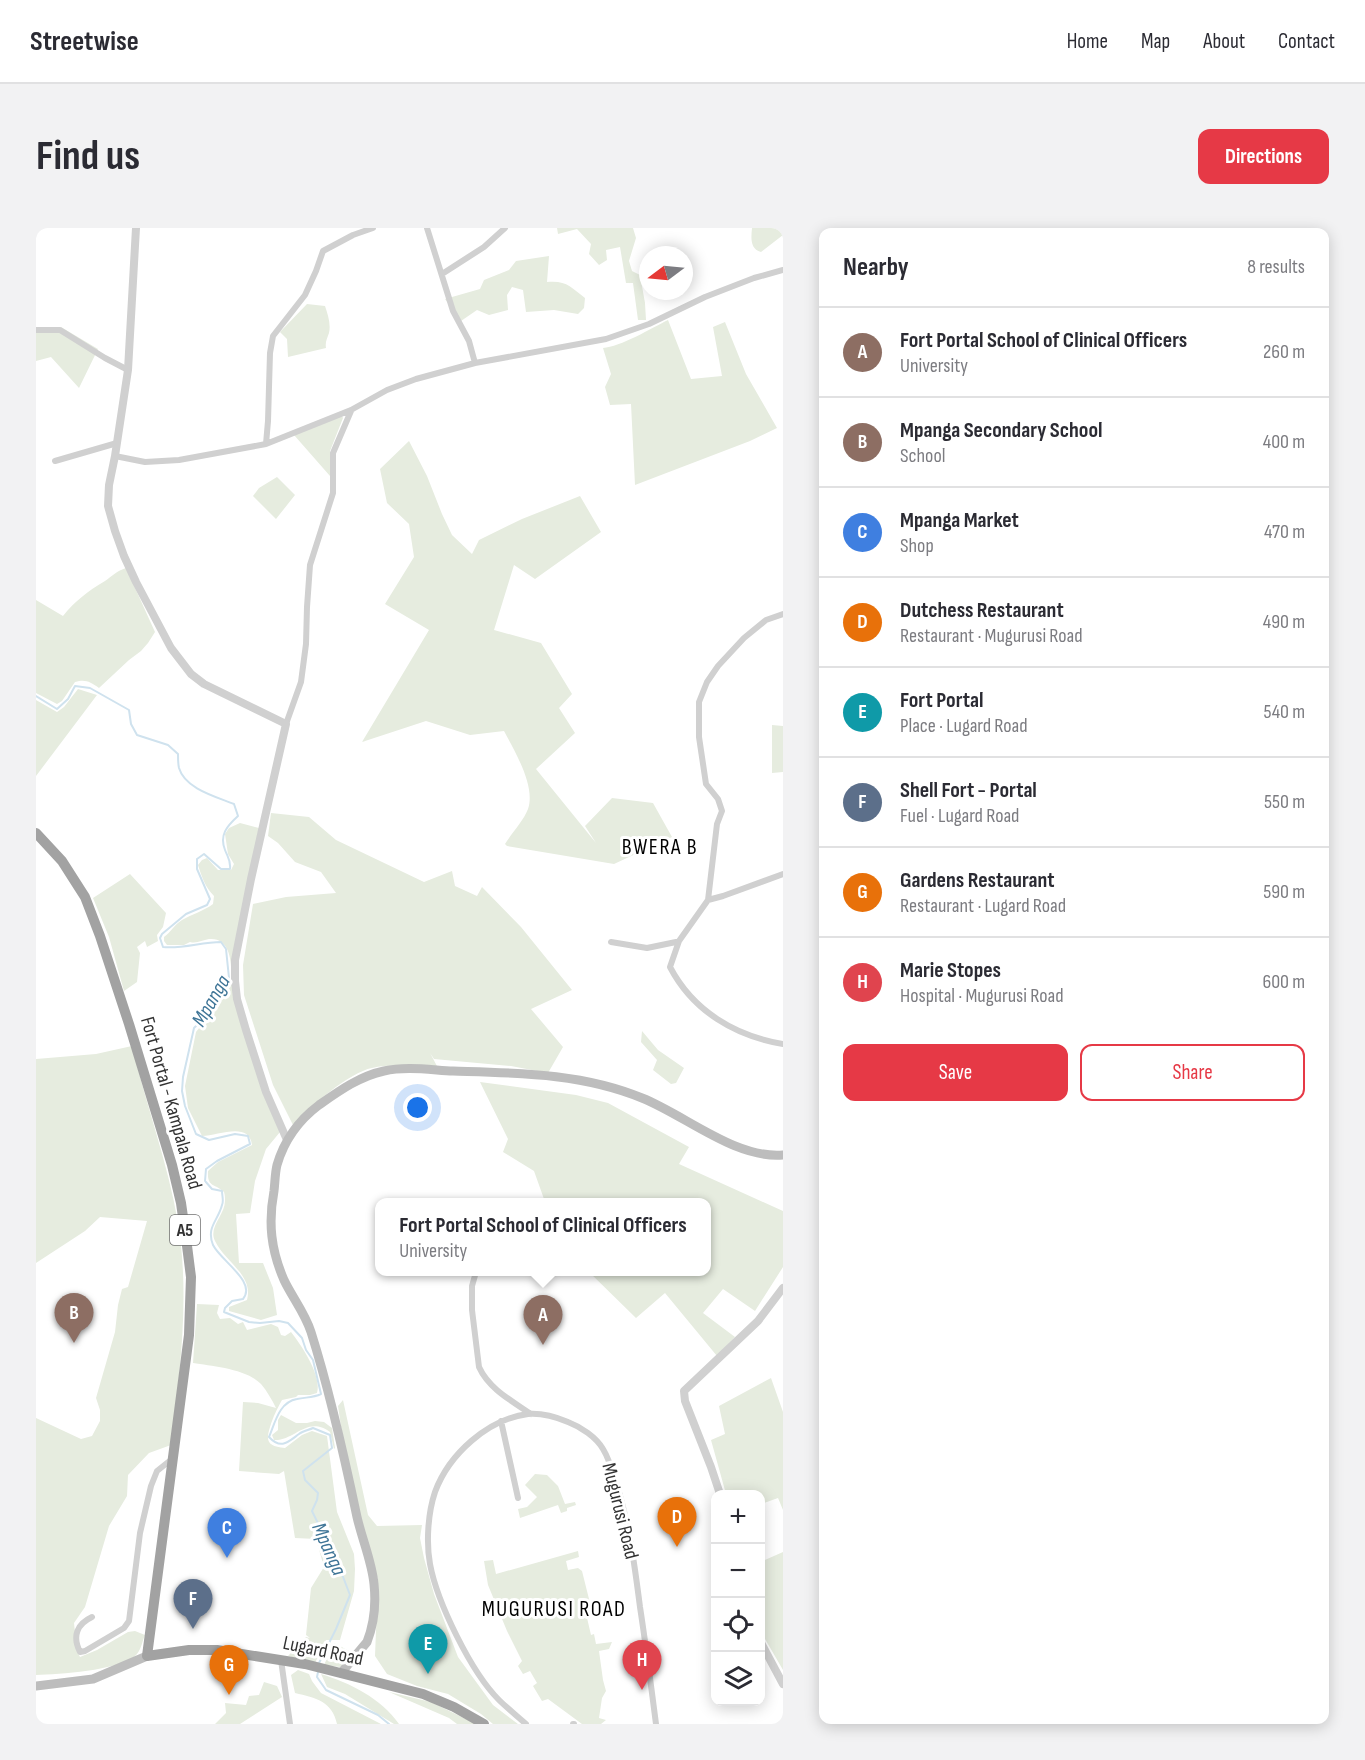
<!DOCTYPE html>
<html lang="en">
<head>
<meta charset="utf-8">
<style>
	:root { --surface:#fff; --page:#f2f2f3; --text:#2b2b33; --muted:#7c7c81; --line:#e1e1e2; --accent:#e63946 }
	body { margin:0; font-family:"Sofia Sans Condensed",sans-serif; background:var(--page); color:var(--text) }
	.controls { position:absolute; right:18px; bottom:18px; display:grid; overflow:hidden; border-radius:12px; box-shadow:0 3px 15px #0003 }
	.controls button { width:54px; height:54px; display:grid; place-items:center; padding:0; border:0; border-bottom:2px solid var(--line); background:var(--surface); color:var(--text); font:30px sans-serif }
	.compass { position:absolute; left:603px; top:18px; width:54px; height:54px; border-radius:50%; background:var(--surface); box-shadow:0 3px 15px #0003; rotate:254deg }
	.you { position:absolute; left:382px; top:880px; width:21px; height:21px; margin:-15px; border:4px solid #fff; border-radius:50%; background:#1a73e8; box-shadow:0 0 0 9px #1a73e833 }
	.badge { display:grid; place-items:center; width:39px; height:39px; border-radius:50%; background:var(--accent); color:#fff; font-size:20px; font-weight:700 }
	.pin { position:absolute; translate:-50% -50px; filter:drop-shadow(0 2px 3px #0008) }
	.pin::after { content:''; position:absolute; top:32px; width:21px; height:18px; background:inherit; clip-path:polygon(0 0,100% 0,50% 100%) }
	.popup { position:absolute; left:339px; top:970px; width:336px; height:78px; box-sizing:border-box; display:grid; place-content:center; border-radius:12px; background:var(--surface); filter:drop-shadow(0 2px 4px #0005); font-size:20px; white-space:nowrap; color:var(--muted) }
	.popup b { font-size:22px; color:var(--text) }
	.popup::after { content:''; position:absolute; left:50%; top:100%; margin-left:-12px; border:12px solid transparent; border-top-color:var(--surface) }
	.list { margin:0; padding:0; list-style:none }
	h2 { display:flex; justify-content:space-between; align-items:center; height:78px; margin:0; padding:0 24px; font-size:26px }
	h2 small { font-size:20px; font-weight:400; color:var(--muted) }
	.list li { display:grid; grid-template-columns:39px 1fr auto; gap:18px; align-items:center; box-sizing:border-box; height:90px; padding:0 24px; border-top:2px solid var(--line) }
	.list b { display:block; font-size:22px; white-space:nowrap }
	.list p { margin:0; font-size:20px; white-space:nowrap; color:var(--muted) }
	.list em { font-size:20px; font-style:normal; color:var(--muted) }
	.actions { display:flex; gap:12px; padding:18px 24px }
	.actions a { flex:1; padding:14px 0; border:2px solid var(--accent); border-radius:12px; text-align:center; font-size:21px; color:var(--accent) }
	.actions .main { background:var(--accent); color:#fff }
	.icon { flex:none; width:33px; height:33px; fill:none; stroke:currentColor; stroke-width:2; stroke-linecap:round; stroke-linejoin:round }
	.map { position:relative; flex:none; width:747px; height:1496px; overflow:hidden; border-radius:12px }
	header { display:flex; align-items:center; gap:36px; box-sizing:border-box; height:84px; padding:0 30px; background:var(--surface); border-bottom:2px solid var(--line) }
	header strong { font-size:28px }
	nav { display:flex; gap:33px; margin-inline-start:auto; font-size:21px }
	.intro { display:flex; align-items:center; justify-content:space-between; box-sizing:border-box; height:144px; padding:0 36px }
	h1 { margin:0; font-size:42px }
	.button { padding:15px 27px; border-radius:12px; background:var(--accent); color:#fff; font-size:21px; font-weight:700 }
	main { display:flex; gap:36px; padding:0 36px }
	aside { flex:1; background:var(--surface); border-radius:12px; box-shadow:0 3px 15px #0003 }
	.map>svg:first-child { display:block }
</style>
</head>
<body>
<header>
<strong>Streetwise</strong>
<nav><a>Home</a><a>Map</a><a>About</a><a>Contact</a></nav>
</header>
<div class="intro"><h1>Find us</h1><a class="button">Directions</a></div>
<main>
<div class="map">
<svg width="747" height="1496" viewBox="0 0 747 1496">
	<rect width="100%" height="100%" fill="#fff"/>
	<path fill="#e6ecdf" d="M521,0h76l3,10 -7,23 3,10 8,4 5,28 1,17h-8l-5,-37h-7l-6,-36 -14,3 1,10 -8,5 -10,-11 2,-10 -14,-15 -19,5z
		M716,0h31v7l-22,17c-11,-3 -10,-14 -9,-24z
		M513,28l-2,26c19,-2 24,5 38,16l-1,10 -6,6 -24,-4 -28,2 -3,-22 -11,-3 -5,8 1,15 -19,5 -12,-5 -16,11 -16,-22 35,-10 4,-9 25,-10 7,-9z
		M271,76l18,2c3,9 6,18 4,27 -2,6 -4,9 -3,15l-38,9 -1,-18 -7,-7z
		M632,92l23,59 31,-3 -9,-49 12,-5 21,52 31,54 -27,13 -115,44 -4,-81 -21,1 -5,-18 6,-13 -8,-26c17,-1 49,-20 65,-28z
		M25,99l37,22 -19,39 -28,-31 -15,4v-32z
		M306,188l1,2 -13,33v25l-36,-41z
		M373,213l18,35 15,38 10,21 20,19 7,-14 43,-21 58,-23 21,36 -66,47 -21,-14 -20,65 47,13 31,51 -13,14 16,25 -39,36 60,74 -11,-17 27,-28 41,5 19,34 -58,27 -107,-18 -2,-2c6,-10 19,-24 23,-35 8,-23 -14,-59 -24,-78l-34,4 -44,-14 -64,21 67,-112 -44,-26 29,-47 -5,-33 -22,-21 -7,-34z
		M241,249l18,18 -19,24 -23,-23 6,-8z
		M90,340l29,64 -7,11 -7,8 -12,9 -30,28c-9,-6 -13,-9 -24,-6l-13,19 -5,3 -21,-11v-93l27,16c12,-15 25,-25 42,-35 7,-5 12,-10 21,-13z
		M42,461l19,6 -61,81v-76l21,12 7,-5z
		M736,497l11,1v46l-11,1z
		M235,585l38,4 27,23 88,42 28,-11 3,15 22,10 5,-9 39,40 51,63 -41,19 32,38 -15,26 -37,-7 -77,-7 -4,-6 8,15c-21,-1 -45,-5 -66,0 -22,4 -64,40 -79,57l-20,-40 -29,-90 -1,-30 10,-61 33,-7 50,-4 -15,-21 -26,-10 -17,-19 -10,-7z
		M204,595l19,5 -20,102 -1,69 42,133 -14,17 -11,32 -5,32 -14,1 3,49h24l10,25 4,27 -16,5 -32,-9v-4l18,-7c7,-25 -23,-39 -32,-59 -7,-14 10,-26 10,-40 0,-3 0,-6 -1,-9 -9,-9 -17,-4 -16,-21l10,-9 34,-17c-3,-24 -34,-9 -50,-9l-14,-28 -3,-22 11,-54 14,-18 9,-24 12,-10c1,-16 0,-43 -22,-41 -7,1 -12,5 -19,3l-6,3h-17l-3,-4v-4c7,-5 10,-12 18,-17 10,-6 22,-9 31,-16l1,-8c-9,-9 -12,-19 -16,-31l4,-5 5,-2 11,12h13l3,-6 -6,-10 -3,-20 4,-6z
		M94,646l36,39 -3,14 -6,8 1,6 -11,6 -2,-6 -8,6 3,6 -3,29 -13,9 -15,-54 -16,-39z
		M606,803l16,19 26,18 -8,15 -5,1 -18,-14 4,-10 -16,-18z
		M96,818c14,59 36,117 46,177 12,73 2,149 -7,222l-22,8 -21,22 -1,21 -18,30 -24,81 -11,16 3,28 3,6 17,-7 31,-18 7,-1 10,4c-3,7 -4,16 -10,21 -19,15 -75,18 -99,19v-257l45,21 11,-3 8,-15v-11l-4,-12 19,-66 3,-27 4,-16 6,-2 19,-66 -47,-4 -15,14 -49,32v-204l60,-5z
		M444,854l96,13 32,8 81,44 -10,17 104,47v56l-28,44 -32,-22 -20,24 32,24 -18,19 -52,-63 -29,25 -47,-46h117v-70h-163l1,-3 -10,-28 -31,-19 5,-13z
		M161,1076l22,1 -2,8 3,6 10,-1 8,6 5,-2 4,8 24,-6 7,3 3,8 4,1 6,-4c11,14 31,44 26,61l-7,2h-12l-2,2 -14,3c-6,11 -8,15 -12,27 -5,16 -1,19 15,21l17,-13 10,-4 15,5 10,76 17,42 1,15 -1,22 -14,49h-14l-11,23 -27,-7 18,-19 4,1 -4,-3 5,-47 13,-21 -8,-28 -21,-1 -11,-67 -5,3 -40,-3 4,-69 15,1 18,5c-4,-8 -9,-17 -15,-24 -14,-15 -49,-18 -68,-21z
		M735,1150l12,34v98l-5,-12 -17,6 -1,-10h-34l-15,-54 14,-6 -6,-28z
		M307,1172l25,115 9,11 45,-1 -2,13 4,20 10,36 24,63 35,48 25,19h-25l-12,-10 -33,-20 -31,-8 -30,-12 -12,-18 3,-76 -18,-66 -18,-81 -4,-27z
		M245,1187l15,8h11l8,-2 9,1 8,6 3,20 -1,1 -4,-17c-23,-17 -35,9 -56,8l-2,-5 6,-5v-10z
		M499,1246l12,1 11,11 7,18 10,-2 1,3 -9,3v3l-6,2 -3,-8 -38,13 -2,-9 9,-2 10,-10 -12,-12z
		M542,1323l1,6 -13,4 2,9 10,-2 4,3 8,32 -6,2 7,30 3,-1 2,10 16,-2 -3,7 -10,2 4,29 3,11 -4,7 -3,20 7,2 -5,4h-19l-34,-25 -6,2 -9,-15 4,-3 -7,-12 -7,3 -5,-8 4,-5 -15,-30 -19,-46 -4,-24 9,-1 3,14z
		M747,1324v118l-22,-38 -1,-70z
		M298,1415l19,10 -13,14 -16,-2z
		M262,1442l11,4 3,7 9,12 60,31h-44c-5,-23 -21,-26 -42,-31l-4,-18z
		M285,1446c29,9 60,24 78,50h-5l-49,-30 -18,-7z
		M228,1454l13,4 5,11 -42,27h-25l11,-11 -1,-10 21,2 3,-9 10,-1z
		M353,1464l42,10 45,22h-19l-8,-6z"/>
	<g fill="none" stroke-linecap="round" stroke-linejoin="round">
		<path stroke="#cfe2ee" stroke-width="2" d="M0,468l21,13 11,-10 7,-13 15,2 39,22 2,14 6,11 31,10 10,9c0,5 0,10 1,14 6,21 38,29 55,36l4,12c-11,10 -19,19 -13,34 3,8 6,10 5,19h-9l-17,-15 -7,5v10l13,30 -3,6 -21,9 -24,20 -2,4 3,9c20,2 38,-5 58,-5l5,7 3,29 -16,15 1,9 -8,14 -12,12 -11,49 -1,14 3,15 11,28 13,6 26,-6 13,2 2,8 -33,17 -11,8 -1,12 7,8 10,2c0,5 2,10 0,14 -4,16 -16,22 -9,40 8,16 44,37 30,54l-11,2 -7,7 -1,4 25,10 11,1 19,-2 9,2 14,15 4,12 7,10 8,34c-8,4 -15,3 -24,5 -18,3 -22,24 -28,38 12,13 19,5 30,-3 4,-3 10,-4 14,-6l17,7 2,13 -29,23 2,9 13,13 -1,7 -5,11 18,37 4,13 6,8 10,26 -14,34 -17,34
			M282,1444l-1,5 9,13 52,25 11,9"/>
		<path stroke="#d0d0d0" stroke-width="6" d="M391,0l26,83 16,30 6,22
			M406,46l42,-27 21,-19
			M0,102h24l45,28 23,12
			M230,216l2,-23 2,-68 3,-17 32,-41 11,-24 7,-20 30,-16 20,-7
			M79,228l30,6 34,-2 87,-16 85,-34 36,-20 29,-11 59,-16 131,-24 43,-15 56,-27 49,-19 29,-8
			M19,233l62,-18
			M250,496l15,-42 5,-38 1,-37 3,-42 23,-72v-40l18,-42
			M672,672l15,-4 60,-22
			M643,713l-9,26c23,44 65,69 113,77
			M575,714l36,6 29,-6 3,-1 29,-41 9,-76 5,-13 -4,-12 -12,-15 -7,-47v-35l8,-20 11,-16 26,-28 22,-18 17,-6
			M440,1044l-4,14v24l7,57c10,22 33,34 52,47
			M465,1193l17,77
			M56,1389c-15,7 -20,19 -12,35l5,-1 39,-23 5,-7 11,-88 11,-47 6,-15 15,-12
			M245,1432l9,64
			M490,1496c-9,-8 -19,-16 -27,-24 -28,-28 -62,-98 -69,-136 -4,-22 -2,-51 5,-72 14,-38 53,-73 93,-78 13,-1 28,3 40,8 13,5 28,15 35,27 8,13 11,29 16,43 11,38 16,76 21,115 6,39 11,78 16,117
			M537,1496h1"/>
		<path stroke="#d0d0d0" stroke-width="8" d="M100,0l-8,142 -13,86 -6,29 -1,21 7,25 9,25 12,26 35,66 20,26 13,10 82,40 -35,155 -16,81v21l2,18 9,31 20,62 21,48
			M684,1266l-9,-27 -26,-66 -1,-10 74,-70 25,-33
			M724,1413l23,43"/>
		<path stroke="#bdbdbd" stroke-width="9" d="M305,1445l26,-31c7,-18 9,-39 7,-58 -2,-22 -12,-45 -17,-67 -13,-62 -27,-125 -46,-185 -6,-19 -19,-35 -27,-52 -13,-30 -16,-57 -10,-89 1,-8 1,-18 3,-26 7,-24 22,-45 42,-60 20,-14 41,-29 65,-34 22,-5 47,-1 69,0 64,2 129,2 189,27 43,17 93,61 141,57
			M0,1458l57,-7 54,-23"/>
		<path stroke="#a2a2a2" stroke-width="10" d="M0,605l26,28 23,36 15,39 29,88 43,141 9,38 5,35 5,39 -2,58 -42,321 42,-6h28l88,14 118,30 31,13 30,17"/>
	</g>
	<g text-anchor="middle" dominant-baseline="central" stroke-width="6" stroke-linejoin="round" paint-order="stroke">
		<rect fill="#fff" stroke="#707070" stroke-width="1.5" x="134" y="987" width="30" height="30" rx="4.5"/>
		<g font-size="18" font-weight="bold" fill="#333">
			<text x="149" y="1002">A5</text>
		</g>
		<g font-size="20" fill="#333" stroke="#fff">
			<text transform="translate(135 875) rotate(74)">Fort Portal - Kampala Road</text>
			<text transform="translate(584 1283) rotate(76)">Mugurusi Road</text>
			<text transform="translate(287 1423) rotate(12)">Lugard Road</text>
		</g>
		<g font-size="21" font-style="italic" fill="#3f7597" stroke="#fff">
			<text transform="translate(175 773) rotate(-60)">Mpanga</text>
			<text transform="translate(293 1321) rotate(66)">Mpanga</text>
		</g>
		<g font-size="22" letter-spacing="1.5" fill="#000" stroke="#fff">
			<text x="624" y="619">BWERA B</text>
			<text x="518" y="1381">MUGURUSI ROAD</text>
		</g>
	</g>
</svg>
<div class="controls">
<button>+</button>
<button>−</button>
<button><svg class="icon" aria-label="locate" viewBox="0 0 24 24"><circle cx="12" cy="12" r="6"/><path d="M12 2v4M12 18v4M2 12h4M18 12h4"/></svg></button>
<button><svg class="icon" aria-label="layers" viewBox="0 0 24 24"><path d="M12 4l9 5-9 5-9-5zM3 14l9 5 9-5"/></svg></button>
</div>
<svg class="compass" viewBox="-18 -18 36 36"><path d="M0-13l5 13h-10z" fill="#e53935"/><path d="M0 13l5-13h-10z" fill="#7c7c81"/></svg>
<div class="you"></div>
<div class="pin badge" style="left:507px;top:1117px;background:#8d6e63">A</div>
<div class="popup"><b>Fort Portal School of Clinical Officers</b>University</div>
<div class="pin badge" style="left:38px;top:1115px;background:#8d6e63">B</div>
<div class="pin badge" style="left:191px;top:1330px;background:#3f7fe0">C</div>
<div class="pin badge" style="left:641px;top:1319px;background:#e8710a">D</div>
<div class="pin badge" style="left:392px;top:1446px;background:#0f9aa8">E</div>
<div class="pin badge" style="left:157px;top:1401px;background:#5c6f8a">F</div>
<div class="pin badge" style="left:193px;top:1467px;background:#e8710a">G</div>
<div class="pin badge" style="left:606px;top:1462px;background:#e0444e">H</div>
</div>
<aside>
<h2>Nearby<small>8 results</small></h2>
<ul class="list">
<li><span class="badge" style="background:#8d6e63">A</span><div><b>Fort Portal School of Clinical Officers</b><p>University</p></div><em>260 m</em></li>
<li><span class="badge" style="background:#8d6e63">B</span><div><b>Mpanga Secondary School</b><p>School</p></div><em>400 m</em></li>
<li><span class="badge" style="background:#3f7fe0">C</span><div><b>Mpanga Market</b><p>Shop</p></div><em>470 m</em></li>
<li><span class="badge" style="background:#e8710a">D</span><div><b>Dutchess Restaurant</b><p>Restaurant · Mugurusi Road</p></div><em>490 m</em></li>
<li><span class="badge" style="background:#0f9aa8">E</span><div><b>Fort Portal</b><p>Place · Lugard Road</p></div><em>540 m</em></li>
<li><span class="badge" style="background:#5c6f8a">F</span><div><b>Shell Fort - Portal</b><p>Fuel · Lugard Road</p></div><em>550 m</em></li>
<li><span class="badge" style="background:#e8710a">G</span><div><b>Gardens Restaurant</b><p>Restaurant · Lugard Road</p></div><em>590 m</em></li>
<li><span class="badge" style="background:#e0444e">H</span><div><b>Marie Stopes</b><p>Hospital · Mugurusi Road</p></div><em>600 m</em></li>
</ul>
<div class="actions"><a class="main">Save</a><a>Share</a></div>
</aside>
</main>
</body>
</html>
